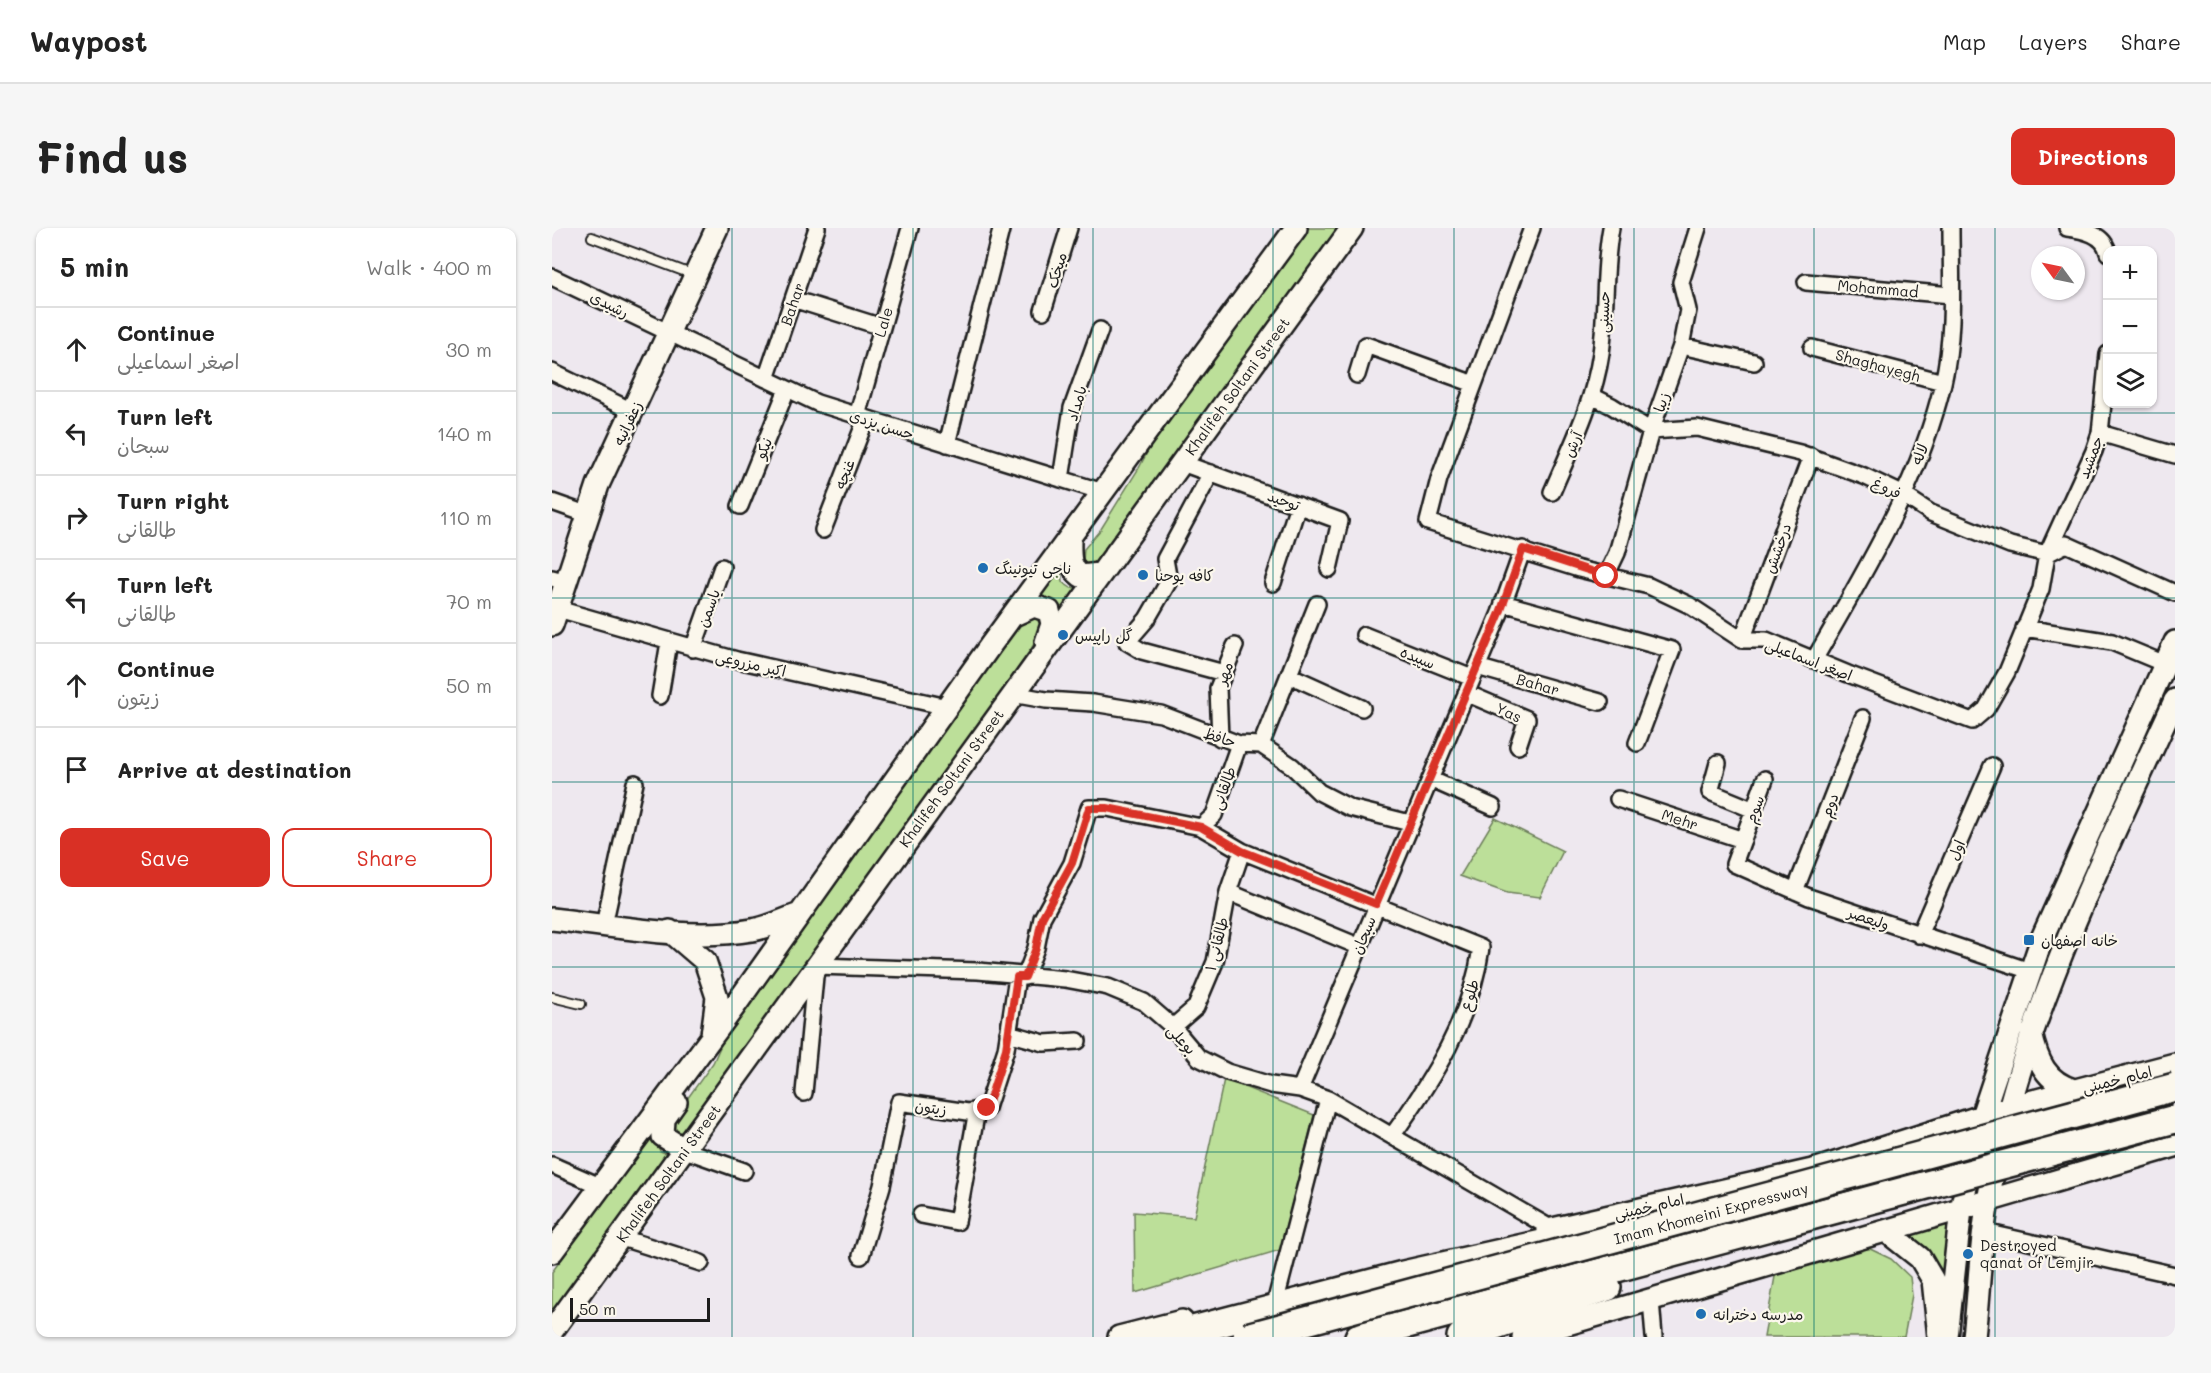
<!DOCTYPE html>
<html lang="en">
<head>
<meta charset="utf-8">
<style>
	:root { --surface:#fff; --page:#f6f6f6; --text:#222; --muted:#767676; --line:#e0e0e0; --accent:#d93025 }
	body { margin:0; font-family:Mali,"Playpen Sans Arabic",sans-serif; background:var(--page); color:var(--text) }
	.controls { position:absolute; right:18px; top:18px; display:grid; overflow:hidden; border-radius:12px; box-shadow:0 2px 4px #0004 }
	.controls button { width:54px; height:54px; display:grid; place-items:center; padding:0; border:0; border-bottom:2px solid var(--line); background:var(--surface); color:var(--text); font:30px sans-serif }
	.compass { position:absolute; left:1479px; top:18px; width:54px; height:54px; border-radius:50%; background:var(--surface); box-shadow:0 2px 4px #0004; rotate:303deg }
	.scale { position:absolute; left:18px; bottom:15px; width:140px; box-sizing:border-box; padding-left:6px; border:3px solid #1c1c1c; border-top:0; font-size:16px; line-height:21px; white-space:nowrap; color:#1c1c1c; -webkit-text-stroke:4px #fbf7ec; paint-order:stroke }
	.stop { position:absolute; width:18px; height:18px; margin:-14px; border:4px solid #d93025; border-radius:50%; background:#fff }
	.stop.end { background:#d93025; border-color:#fff; box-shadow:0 2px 6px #0008 }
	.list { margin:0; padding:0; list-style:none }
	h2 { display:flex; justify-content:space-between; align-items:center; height:78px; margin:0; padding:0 24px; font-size:26px }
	h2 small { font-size:20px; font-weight:400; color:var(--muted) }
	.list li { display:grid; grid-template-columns:39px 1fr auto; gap:18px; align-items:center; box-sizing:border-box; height:84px; padding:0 24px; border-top:2px solid var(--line) }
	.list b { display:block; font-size:22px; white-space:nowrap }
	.list p { margin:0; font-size:20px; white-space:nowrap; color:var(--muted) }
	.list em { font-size:20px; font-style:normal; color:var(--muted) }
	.actions { display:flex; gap:12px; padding:18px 24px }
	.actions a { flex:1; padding:14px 0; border:2px solid var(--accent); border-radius:12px; text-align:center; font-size:21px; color:var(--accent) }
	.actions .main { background:var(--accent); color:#fff }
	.icon { flex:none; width:33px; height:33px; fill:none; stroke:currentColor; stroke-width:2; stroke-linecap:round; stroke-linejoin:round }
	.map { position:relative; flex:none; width:1623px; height:1109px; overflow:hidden; border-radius:12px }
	header { display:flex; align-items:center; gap:36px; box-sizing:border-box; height:84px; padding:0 30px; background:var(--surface); border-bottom:2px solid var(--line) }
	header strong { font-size:28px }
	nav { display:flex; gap:33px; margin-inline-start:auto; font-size:21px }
	.intro { display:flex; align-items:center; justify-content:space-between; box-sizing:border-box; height:144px; padding:0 36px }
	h1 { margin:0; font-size:42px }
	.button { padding:15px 27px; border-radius:12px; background:var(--accent); color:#fff; font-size:21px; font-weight:700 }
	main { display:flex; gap:36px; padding:0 36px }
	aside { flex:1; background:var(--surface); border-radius:12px; box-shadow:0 2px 4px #0004 }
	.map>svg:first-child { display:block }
</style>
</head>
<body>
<header>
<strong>Waypost</strong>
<nav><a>Map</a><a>Layers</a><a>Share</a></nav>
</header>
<div class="intro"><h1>Find us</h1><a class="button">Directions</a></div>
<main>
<aside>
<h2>5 min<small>Walk · 400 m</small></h2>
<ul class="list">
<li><svg class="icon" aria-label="ahead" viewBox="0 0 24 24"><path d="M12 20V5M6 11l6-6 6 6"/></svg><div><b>Continue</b><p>اصغر اسماعیلی</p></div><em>30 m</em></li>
<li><svg class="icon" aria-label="left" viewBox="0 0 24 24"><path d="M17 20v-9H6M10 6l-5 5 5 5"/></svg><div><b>Turn left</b><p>سبحان</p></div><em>140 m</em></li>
<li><svg class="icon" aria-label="right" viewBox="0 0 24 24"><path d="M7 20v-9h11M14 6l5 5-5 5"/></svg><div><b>Turn right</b><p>طالقانی</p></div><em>110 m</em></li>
<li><svg class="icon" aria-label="left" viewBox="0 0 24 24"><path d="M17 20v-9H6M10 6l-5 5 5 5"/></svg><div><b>Turn left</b><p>طالقانی</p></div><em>70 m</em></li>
<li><svg class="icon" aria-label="ahead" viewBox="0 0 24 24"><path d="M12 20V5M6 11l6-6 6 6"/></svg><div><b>Continue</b><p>زیتون</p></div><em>50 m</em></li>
<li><svg class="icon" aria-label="arrive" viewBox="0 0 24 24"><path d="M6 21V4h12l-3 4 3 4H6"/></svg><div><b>Arrive at destination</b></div></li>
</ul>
<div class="actions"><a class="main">Save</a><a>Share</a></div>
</aside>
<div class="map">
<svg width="1623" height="1109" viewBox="0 0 1623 1109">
	<rect width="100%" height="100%" fill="#eee8ef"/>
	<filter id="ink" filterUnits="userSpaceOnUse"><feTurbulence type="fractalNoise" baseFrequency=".0167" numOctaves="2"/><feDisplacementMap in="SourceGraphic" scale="12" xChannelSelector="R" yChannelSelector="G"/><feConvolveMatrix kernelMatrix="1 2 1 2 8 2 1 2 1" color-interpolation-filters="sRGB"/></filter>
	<g filter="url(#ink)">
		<path fill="#bcdf99" stroke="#6c7e5a" stroke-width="1.5" d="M756,0h34l-244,335 -10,4 -5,-6 1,-12 17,-20 38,-61 20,-38z
			M509,340l1,14 9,6 13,-2 -27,31v-10l-7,-8 -12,-1z
			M484,390l7,10 -12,21 -125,181 -222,304 -10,-4 -2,-10 41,-57 11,-25 299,-419z
			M943,590l68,33 -23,46 -33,-4 -47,-17z
			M672,851l90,36 -34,135 -145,43 -1,-81 60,5z
			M100,907l8,16 12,5 -120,160v-44z
			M1399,994l-10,59 -15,-34 -21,-14z
			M1314,1019l25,12 19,18 2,18 -8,42h-140l12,-66z"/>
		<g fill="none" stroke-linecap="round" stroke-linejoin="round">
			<defs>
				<path id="lane" d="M40,9l102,38
					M0,769l29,7"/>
				<path id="street" d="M980,0l-93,251 -11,43 151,47 70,17 40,19 53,35h24l82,34 124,47 14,-12 21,-37 34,-83 6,-35 47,-103 6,-18 8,-79
					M1515,0c16,2 38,6 41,25
					M0,49l265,126 286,89
					M1254,54l145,13
					M241,71l89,28
					M491,83l26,-83
					M1129,118l73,16
					M1260,120l131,34
					M0,144l80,39
					M805,147l9,-30 108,39
					M214,151l51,-151
					M1040,168l20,10 39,25 46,-3 103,25 64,23 38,18 29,19 79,32 37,9 19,-10 109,49
					M305,188l53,-188
					M1548,205l75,22
					M395,216l54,-214
					M630,235l158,58 -11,48
					M659,245l-46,86 4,22 -22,38 -20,23 15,9 82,22
					M509,251l11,-71 28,-78
					M1000,264c19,-45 42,-90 49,-139 6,-42 2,-83 10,-125
					M0,274l37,13
					M188,278l47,-117
					M271,302l43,-111
					M1054,348l11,-23 34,-122 30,-85 7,-36 -7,-28 17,-54
					M0,350l15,4
					M721,355l25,-78
					M951,375l169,47 -35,93
					M6,381l179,51 210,47
					M1472,400l88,14 53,22
					M812,407l108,43
					M1190,412l69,-184
					M141,421l29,-82
					M1262,432c50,-87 106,-178 129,-277 12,-50 8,-104 8,-155
					M925,439l123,35
					M737,447l73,33
					M914,465l61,26 -9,27
					M460,466l34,6 47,3 68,11 78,30 22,1 31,21 27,26 31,16 60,15
					M108,468l9,-54
					M668,510l-2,-50 17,-42
					M709,517l56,-141
					M1166,535l-8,29 44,18
					M878,551l63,28
					M1213,551l-31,85 75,33 221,74
					M1066,571l125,41
					M649,599l41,24 239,97c-10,71 -48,131 -89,188
					M1243,663l68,-173
					M676,664l130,54
					M52,697l31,-142
					M1367,707l73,-169
					M473,749l11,-29 6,-30 30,-55 17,-55h18l94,19 13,-12 25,-71
					M621,799l23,-20 19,-45 13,-70 14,-41
					M456,805l36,10 34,-2
					M748,861l200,-476 23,-64
					M252,865l12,-127 162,5 87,8 43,8 36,15 29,25 26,31 28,14 44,13 29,4 28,10 224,130
					M133,922l59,21
					M0,937l48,21
					M369,987l36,7 20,-112
					M1433,1004l190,43
					M70,1010l79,25
					M309,1028l21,-70 17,-84 69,10 19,-4 19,-59 11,-72
					M725,1068l51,-197
					M1099,1072l3,37"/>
				<path id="secondary" d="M518,310c0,16 -2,28 11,38l19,-2
					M462,387l20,-9 15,5 3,13 -6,18
					M0,397l46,-140 119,-257
					M0,691c63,7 137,22 200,11 16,-2 33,-11 48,-16
					M118,703l35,30 12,36 -5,38
					M1479,805c6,28 15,49 43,57
					M124,874l-12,17 -1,17 22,14
					M996,1002l269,-61 193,-62 165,-43
					M1334,1003l34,27 13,22 6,57
					M0,1024l182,-245 256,-361 306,-418
					M0,1103l800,-1103
					M567,1109l63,-16
					M971,1109l652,-191
					M1395,1109l14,-128 21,-93 11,-33 49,-145 133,-296
					M1422,1109c5,-45 6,-91 14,-136 31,-177 113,-339 187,-501"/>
				<path id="highway" d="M614,1109l237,-62 170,-38
					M807,1109l500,-134
					M909,1109l146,-50"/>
			</defs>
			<use href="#lane" stroke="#1c1c1c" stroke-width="12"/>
			<use href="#street" stroke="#1c1c1c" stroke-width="20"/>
			<use href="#secondary" stroke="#1c1c1c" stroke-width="26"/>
			<use href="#highway" stroke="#1c1c1c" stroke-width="32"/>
			<use href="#lane" stroke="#fbf7ec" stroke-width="8"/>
			<use href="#street" stroke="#fbf7ec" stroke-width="15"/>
			<use href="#secondary" stroke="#fbf7ec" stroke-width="21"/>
			<use href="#highway" stroke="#fbf7ec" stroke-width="27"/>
			<defs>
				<path id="highway-bridge" d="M1307,975l316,-84
					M695,1109l928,-250"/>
			</defs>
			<use href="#highway-bridge" stroke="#1c1c1c" stroke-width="32" stroke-linecap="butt"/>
			<use href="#highway-bridge" stroke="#fbf7ec" stroke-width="27"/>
		</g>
	</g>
	<g fill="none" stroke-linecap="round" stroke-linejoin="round" filter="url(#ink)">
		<path stroke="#d93025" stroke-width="8" d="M435,880l19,-59 11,-72h8l11,-29 6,-30 30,-55 17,-55h18l94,19 41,24 134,53 124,-291 23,-64 83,27"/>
	</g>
	<path fill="none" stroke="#0f766e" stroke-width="1.5" stroke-opacity="0.55" d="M180,0v1109M361,0v1109M541,0v1109M721,0v1109M902,0v1109M1082,0v1109M1262,0v1109M1443,0v1109M0,185h1623M0,370h1623M0,554h1623M0,739h1623M0,924h1623"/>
	<g fill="#1f6fb2" stroke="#fbf7ec" stroke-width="2">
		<circle cx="431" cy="340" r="6"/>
		<circle cx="591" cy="347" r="6"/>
		<circle cx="511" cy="407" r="6"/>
		<rect x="1471" y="706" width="12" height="12" rx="3"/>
		<circle cx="1416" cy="1026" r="6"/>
		<circle cx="1149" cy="1086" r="6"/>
	</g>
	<g text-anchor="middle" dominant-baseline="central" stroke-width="4.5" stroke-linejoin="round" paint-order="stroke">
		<g font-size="15" fill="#1c1c1c" stroke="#fbf7ec">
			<text transform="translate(504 42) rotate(-73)">میخک</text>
			<text transform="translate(1326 60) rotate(5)">Mohammad</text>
			<text transform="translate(58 76) rotate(27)">رشیدی</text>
			<text transform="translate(240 76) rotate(-71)">Bahar</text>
			<text transform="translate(1051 84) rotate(-88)">حسینی</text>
			<text transform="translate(331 94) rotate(-74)">Lale</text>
			<text transform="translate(1326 137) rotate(15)">Shaghayegh</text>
			<text transform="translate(685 158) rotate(-54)">Khalifeh Soltani Street</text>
			<text transform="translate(1109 174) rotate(-71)">زیبا</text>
			<text transform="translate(524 175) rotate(-73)">بامداد</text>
			<text transform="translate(75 195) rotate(-65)">زعفرانیه</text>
			<text transform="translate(330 196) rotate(18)">حسن یزدی</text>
			<text transform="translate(1020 216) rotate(-67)">آرش</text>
			<text transform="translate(211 220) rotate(-68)">نیکو</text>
			<text transform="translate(1367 226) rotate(-69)">لاله</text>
			<text transform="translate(1538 229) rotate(-69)">جمشید</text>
			<text transform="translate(292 246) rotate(-69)">غنچه</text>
			<text transform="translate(1335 259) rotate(27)">فروغ</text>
			<text transform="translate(732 272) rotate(20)">توحید</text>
			<text transform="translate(1225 320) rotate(-70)">درخشش</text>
			<text transform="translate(156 380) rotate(-70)">یاسمن</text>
			<text transform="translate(866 429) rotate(22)">سپیده</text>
			<text transform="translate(1257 431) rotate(21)">اصغر اسماعیلی</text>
			<text transform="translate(199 435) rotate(13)">اکبر مزروعی</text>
			<text transform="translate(672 445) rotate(-70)">مهر</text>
			<text transform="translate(986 456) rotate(16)">Bahar</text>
			<text transform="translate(957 484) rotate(25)">Yas</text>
			<text transform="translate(668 509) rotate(18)">حافظ</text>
			<text transform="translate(399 550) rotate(-54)">Khalifeh Soltani Street</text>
			<text transform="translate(671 560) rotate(-70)">طالقانی</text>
			<text transform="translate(1277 577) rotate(-69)">دوم</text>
			<text transform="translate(1202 581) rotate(-69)">سوم</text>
			<text transform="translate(1128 591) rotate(18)">Mehr</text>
			<text transform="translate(1404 622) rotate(-67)">اول</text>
			<text transform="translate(1317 690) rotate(19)">ولیعصر</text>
			<text transform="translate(811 707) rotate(-67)">سبحان</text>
			<text transform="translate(664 716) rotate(-76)">طالقانی ۱</text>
			<text transform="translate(917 767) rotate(-73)">طلوع</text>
			<text transform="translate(630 811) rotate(47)">بوعلی</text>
			<text transform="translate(1565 851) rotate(-14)">امام خمینی</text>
			<text transform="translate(379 879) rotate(8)">زیتون</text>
			<text transform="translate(116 945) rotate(-54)">Khalifeh Soltani Street</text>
			<text transform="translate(1097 978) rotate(-13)">امام خمینی</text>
			<text transform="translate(1159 985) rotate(-15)">Imam Khomeini Expressway</text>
		</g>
		<g font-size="15" fill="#1c1c1c" stroke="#fbf7ec" text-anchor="start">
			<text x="443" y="340">ناجی‌ تیونینگ</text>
			<text x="603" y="347">کافه یوحنا</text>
			<text x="523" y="407">گل راپیس</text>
			<text x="1489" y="712">خانه اصفهان</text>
			<text x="1428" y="1017">Destroyed<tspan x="1428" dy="17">qanat of Lemjir</tspan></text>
			<text x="1161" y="1086">مدرسه دخترانه</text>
		</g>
	</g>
</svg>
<div class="controls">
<button>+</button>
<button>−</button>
<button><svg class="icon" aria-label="layers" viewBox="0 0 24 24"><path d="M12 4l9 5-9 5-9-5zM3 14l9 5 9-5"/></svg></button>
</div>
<svg class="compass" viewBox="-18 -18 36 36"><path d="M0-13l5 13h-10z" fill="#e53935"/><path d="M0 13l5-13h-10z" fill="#767676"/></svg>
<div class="scale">50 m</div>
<div class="stop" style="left:1054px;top:348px"></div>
<div class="stop end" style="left:435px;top:880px"></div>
</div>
</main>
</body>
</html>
